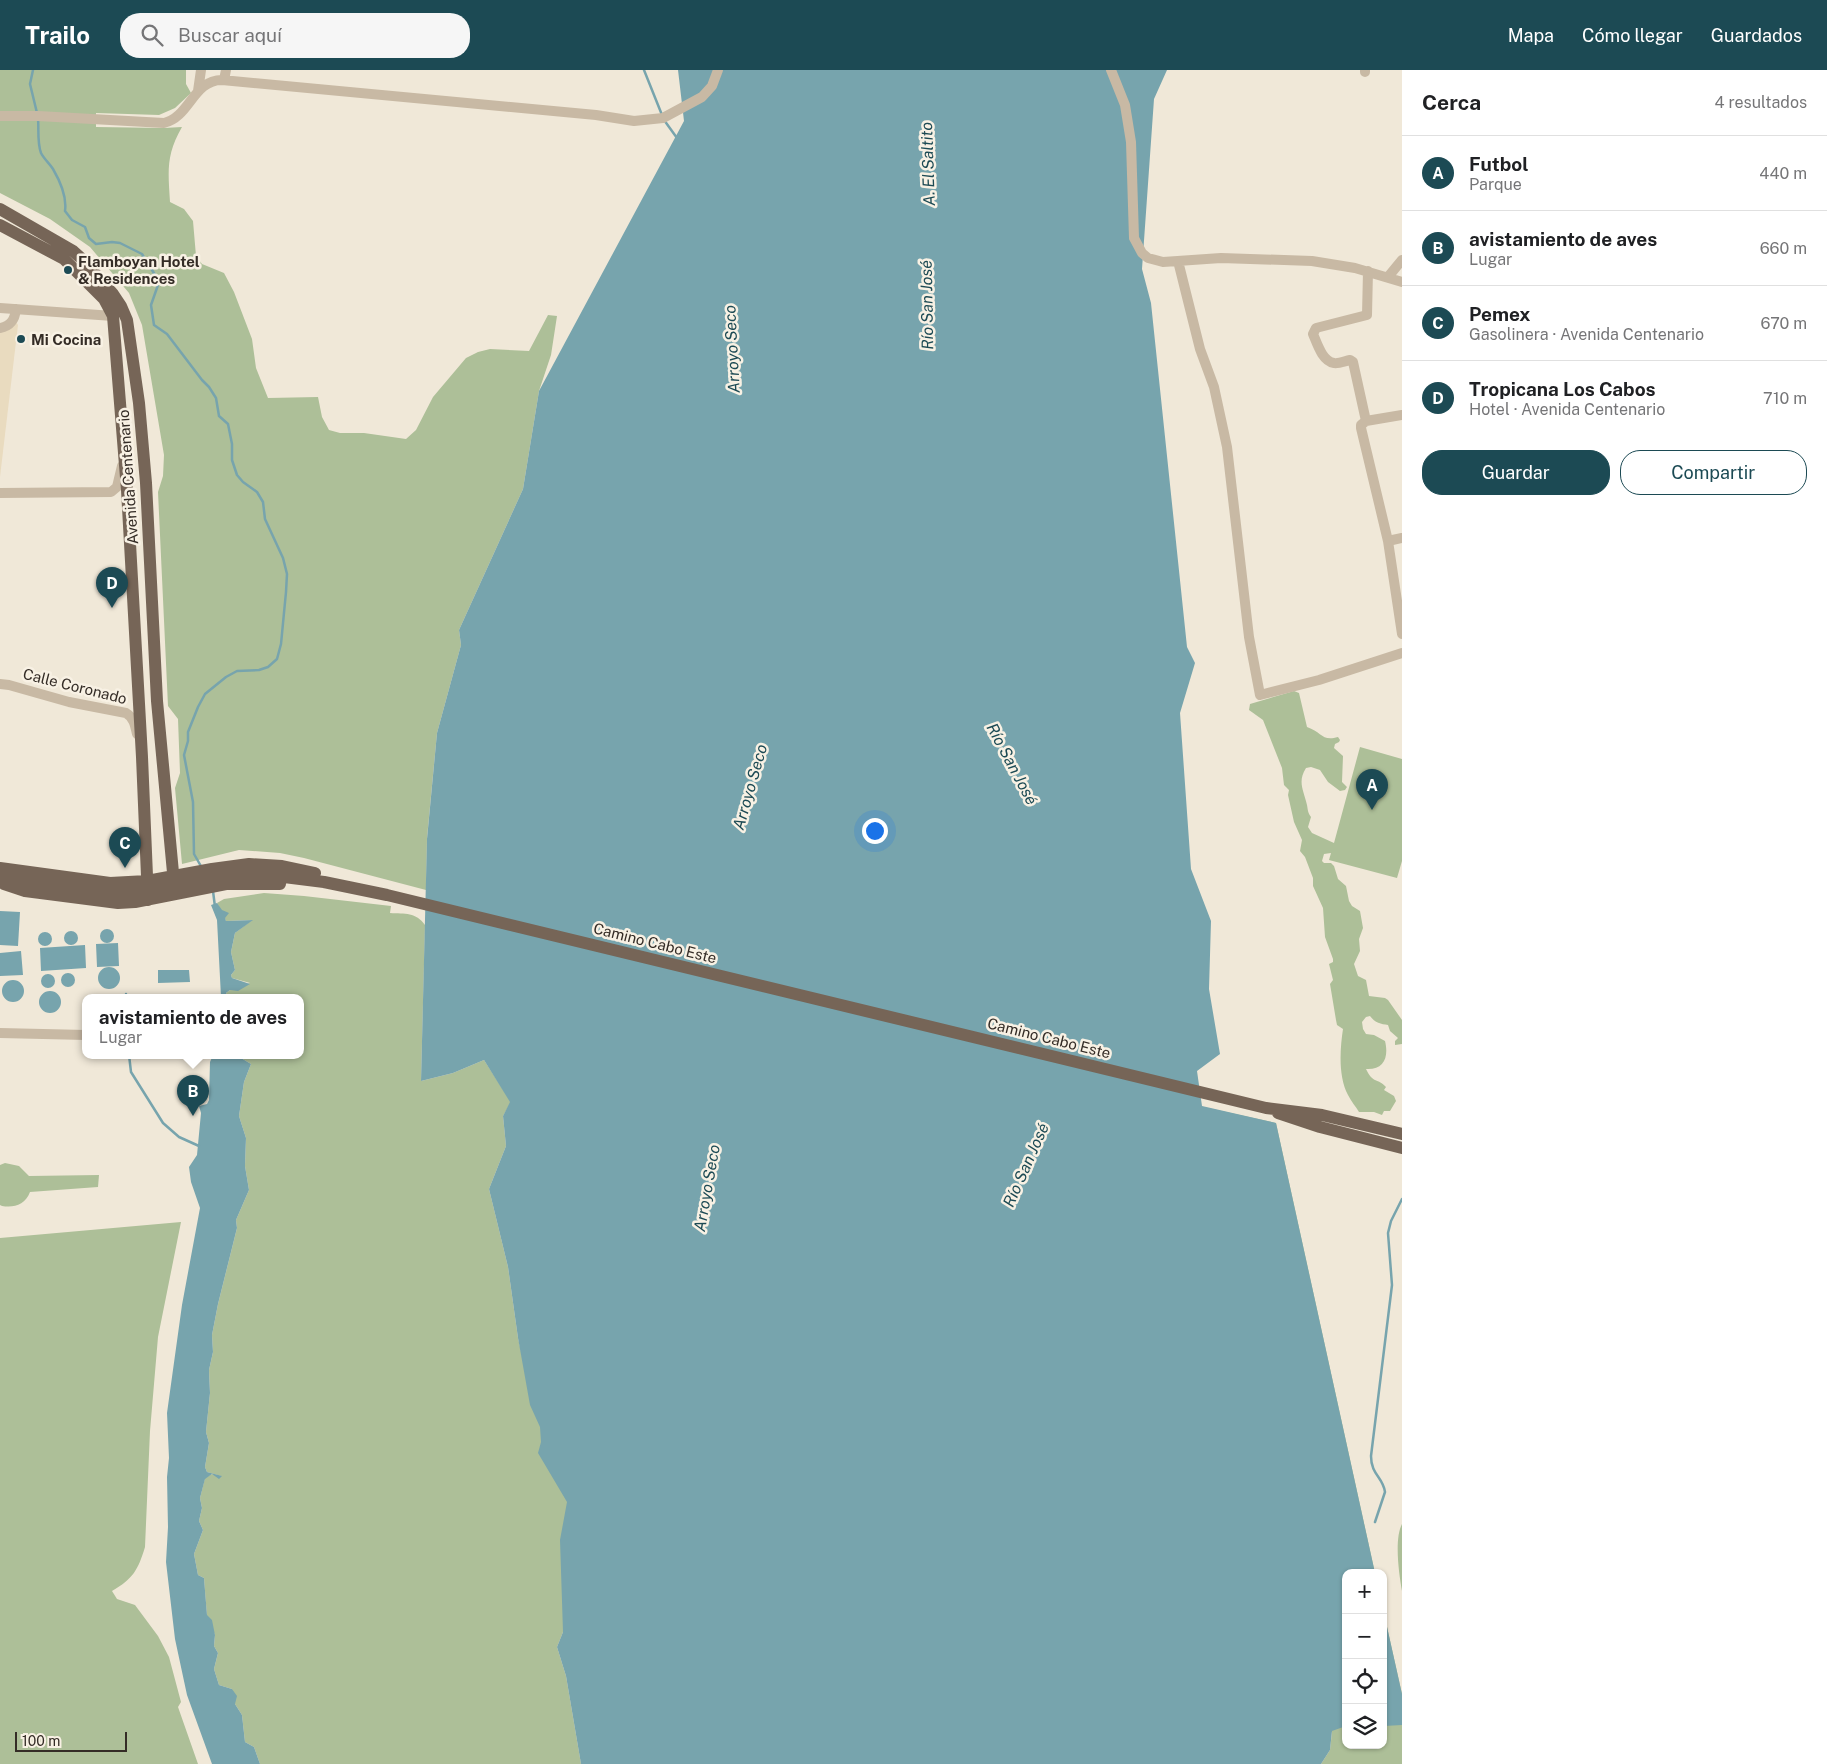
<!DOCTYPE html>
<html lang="es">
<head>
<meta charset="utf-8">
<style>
	:root { --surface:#fff; --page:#f6f6f6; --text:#202124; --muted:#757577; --line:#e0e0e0; --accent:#1c4a54 }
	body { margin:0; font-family:"Public Sans",sans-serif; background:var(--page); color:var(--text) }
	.controls { position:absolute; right:15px; bottom:15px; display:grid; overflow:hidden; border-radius:10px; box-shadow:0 1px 4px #0004 }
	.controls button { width:45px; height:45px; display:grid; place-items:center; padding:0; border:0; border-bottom:1px solid var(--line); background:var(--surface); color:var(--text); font:25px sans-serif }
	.scale { position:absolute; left:15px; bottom:12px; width:112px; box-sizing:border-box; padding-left:5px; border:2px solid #342c26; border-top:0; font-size:14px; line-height:18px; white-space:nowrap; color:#342c26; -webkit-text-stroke:4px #f8f1e4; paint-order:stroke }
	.you { position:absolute; left:874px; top:760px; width:18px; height:18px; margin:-12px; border:4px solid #fff; border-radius:50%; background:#1a73e8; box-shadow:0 0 0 8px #1a73e833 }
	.badge { display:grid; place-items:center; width:32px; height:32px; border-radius:50%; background:var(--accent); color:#fff; font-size:16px; font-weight:700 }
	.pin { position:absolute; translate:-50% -41px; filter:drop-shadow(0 1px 2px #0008) }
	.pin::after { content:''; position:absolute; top:26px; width:18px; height:15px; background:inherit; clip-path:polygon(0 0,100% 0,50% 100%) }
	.popup { position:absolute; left:82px; top:924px; width:222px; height:65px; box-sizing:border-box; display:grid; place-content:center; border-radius:10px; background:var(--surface); filter:drop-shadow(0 1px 4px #0005); font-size:16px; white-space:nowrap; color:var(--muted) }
	.popup b { font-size:19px; color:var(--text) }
	.popup::after { content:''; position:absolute; left:50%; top:100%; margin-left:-10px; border:10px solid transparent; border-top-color:var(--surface) }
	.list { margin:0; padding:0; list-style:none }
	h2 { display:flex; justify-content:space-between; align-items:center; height:65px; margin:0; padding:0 20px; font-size:21px }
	h2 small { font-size:16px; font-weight:400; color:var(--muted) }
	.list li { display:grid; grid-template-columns:32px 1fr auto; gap:15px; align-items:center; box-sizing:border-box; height:75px; padding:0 20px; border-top:1px solid var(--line) }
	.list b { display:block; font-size:19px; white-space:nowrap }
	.list p { margin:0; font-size:16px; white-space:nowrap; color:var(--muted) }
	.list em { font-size:16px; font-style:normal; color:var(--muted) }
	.actions { display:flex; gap:10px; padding:15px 20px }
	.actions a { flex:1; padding:11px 0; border:1px solid var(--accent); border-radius:20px; text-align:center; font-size:18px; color:var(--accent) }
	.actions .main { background:var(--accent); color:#fff }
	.icon { flex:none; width:28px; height:28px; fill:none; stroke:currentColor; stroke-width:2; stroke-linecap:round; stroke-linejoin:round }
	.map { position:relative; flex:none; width:1402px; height:1694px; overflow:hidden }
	header { display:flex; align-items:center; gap:30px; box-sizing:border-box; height:70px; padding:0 25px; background:var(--accent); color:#fff }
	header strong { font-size:24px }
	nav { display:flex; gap:28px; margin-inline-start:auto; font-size:18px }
	.search { width:350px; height:45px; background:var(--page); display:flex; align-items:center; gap:12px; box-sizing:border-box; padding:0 18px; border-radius:20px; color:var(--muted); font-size:19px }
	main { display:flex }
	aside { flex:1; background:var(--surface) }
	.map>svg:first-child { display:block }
</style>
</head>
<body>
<header>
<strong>Trailo</strong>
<div class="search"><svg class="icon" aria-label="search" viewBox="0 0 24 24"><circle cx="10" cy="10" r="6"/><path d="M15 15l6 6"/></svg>Buscar aquí</div>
<nav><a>Mapa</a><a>Cómo llegar</a><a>Guardados</a></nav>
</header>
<main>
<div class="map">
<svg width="1402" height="1694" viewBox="0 0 1402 1694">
	<rect width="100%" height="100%" fill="#f0e8d8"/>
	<path fill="#adbf98" d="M0,0h186v14l5,9 -16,15 -16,7 -63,-2v14l68,1 18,-1c-16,28 -14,43 -12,75l14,7 9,12 3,35 6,8 22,9 10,19 18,47 4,29 12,30 50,-1 4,20 7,13 11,3h24l42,6 10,-9 17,-33 33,-39 12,-6 12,-3 39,2 19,-36 9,1 -6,39 -12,36 -16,98 -64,141 2,15 -24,88 -10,105 -1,52 -122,-32 -24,-5 -41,-3 -57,14 -7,-76 5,-15 -2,-54 -10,-13 -10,-214 5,-16 1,-21 -22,-130 -13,-32 -39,-46 -40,-28 -50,-26z
		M1294,621l5,2 8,34c15,5 15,15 31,10l2,3 -1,2 -4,2 -1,4 9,8 -1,26 5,5 -2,3 -5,1 -12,-9 -8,-12 -9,-3 -5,1c-9,14 -2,23 1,37 1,6 1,8 4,12l-3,10 4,6 22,10 26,-96 42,12v102l-5,17 -68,-18 2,-7 -7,1 -2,7 2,2h7l3,3 4,13 8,7 3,15 3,5 8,5 3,17 -4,11 1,12 -6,13 4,12 8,4 3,16 16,2 3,2 14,20v24l-7,1v-4l3,-3 -8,-7 -2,-6c-7,-1 -13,-2 -18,-9l-4,1 -4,5 1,7 3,5 8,1 11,6c4,16 -1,29 -19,28 7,15 12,9 20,18l-2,3 10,6 2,5 -6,10h-6l-2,4 -8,-3h-15c-3,-5 -8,-11 -11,-17 -10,-19 -8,-46 -5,-66l-6,-4 -1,-5 -6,-36 3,-4 -4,-16 4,-2v-3l-8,-22 -2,-29 -10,-22v-8l-8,-21 -5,-6 2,-11 -8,-18 -6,-27 1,-5 -5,-5 -2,-17 -19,-48 -14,-10 1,-6z
		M264,823l40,3 87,10 -1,7c15,1 26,-1 35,12l-4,156 32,-8 31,-13 27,42 -8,14 3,30 -17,43 19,78 10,71 7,31 660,-266 91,20 99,450h-29v172h37v-136l19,85v70h-81l9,-14 2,-18 -769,-100 -6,15 9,29 15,88h-321l-6,-17 -9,-5 -3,-27 -7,-11 -3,-15 -13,-4 -5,-16 4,-16 -4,-7 1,-11 -8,-19 -3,-38 -6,-3 -4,-21 9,-24 -4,-9 3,-13 -2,-10 5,-20 7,-4 9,2 -14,-4 -2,-5 4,-24 -3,-11 4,-39 -1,-23 4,-18 -1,-17 6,-31 19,-76 -1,-8 13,-30 -4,-24 1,-28 -7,-22 5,-34 7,-18 -10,-6 -3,-3h62v-58h-73l-1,-4 4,-3 20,-7 -18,-5 -1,-3 4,-5 -4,-18 4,-19 17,-13 -26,1 -9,-18 7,-4z
		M5,1093l14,3 10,10 70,-1 -1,12 -68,5c-5,13 -16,16 -28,14l-2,-1v-40z
		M181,1152l-23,115 -8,94 -5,116c-7,23 -12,32 -33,44l5,8 18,6 23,31 11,21 12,45 -3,5 20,57h-198v-526z
		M1402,1454v67c-3,-17 -8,-52 0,-67z"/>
	<path fill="#e9dbbf" d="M14,249l4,6 -18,152v-149z"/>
	<path fill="#77a4ad" d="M678,0h489l-13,29 -12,170 9,34 36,344 8,16 -15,50 11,156 20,52 -2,68 11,65 -23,17 5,35 74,17 99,450h-29v153l-14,5 -2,19 -9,14h-740l-15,-88 -9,-29 6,-15 -3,-92 7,-38 -29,-49 3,-11 -1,-15 -10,-22 -12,-67 -10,-71 -19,-78 17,-43 -3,-30 7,-14 -26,-42 -31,13 -32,8 6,-242 10,-106 24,-88 -2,-15 64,-141 16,-98 145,-270z
		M217,833l5,7 7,3 -4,5 1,3 27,-1 -18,13 -4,19 4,18 -4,5 1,3 18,6 -12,7 -8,-1 -4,3 1,4h-6l-4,-77 -6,-15z
		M0,841l20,1 -2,34 -18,-1z
		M100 866a7 7 0 1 1 14 0a7 7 0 1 1-14 0Z
		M64 868a7 7 0 1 1 14 0a7 7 0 1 1-14 0Z
		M38 869a7 7 0 1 1 14 0a7 7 0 1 1-14 0Z
		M118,873l1,23 -22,1 -1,-23z
		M85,875l1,23 -45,3 -1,-23z
		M21,881l2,24 -23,1v-23z
		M98 908a11 11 0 1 1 22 0a11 11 0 1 1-22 0Z
		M158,900h31l1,12 -32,1z
		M61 910a7 7 0 1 1 14 0a7 7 0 1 1-14 0Z
		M41 911a7 7 0 1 1 14 0a7 7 0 1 1-14 0Z
		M2 921a11 11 0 1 1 22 0a11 11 0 1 1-22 0Z
		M39 932a11 11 0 1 1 22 0a11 11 0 1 1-22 0Z
		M213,985h25l3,3 10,6 -7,18 -5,34 7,22 -1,28 4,24 -13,30 1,8 -19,76 -6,31 1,17 -4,18 1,23 -4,39 3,11 -4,24 2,5 15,4 -3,3 -7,-5 -7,5 -5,19 2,10 -3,13 4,9 -9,24 4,21 6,3 3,37 5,5 3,15 -1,11 4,7 -4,16 5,16 13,4 5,7 -2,8 7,11 3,27 9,5 6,17h-48l-25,-69 -12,-56 -9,-77 2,-35 -1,-50 2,-19 -2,-45 15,-108 18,-97 -9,-26 -2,-15 8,-12 4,-42 -2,-7 8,-2 2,-4 1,-38z
		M1383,1539l19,85v31l-18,1z"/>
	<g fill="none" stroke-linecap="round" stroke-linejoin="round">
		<path stroke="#77a4ad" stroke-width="2.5" d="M33,0l-3,14 7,29
			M644,0l18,45
			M38,48c1,12 -1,24 3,35 3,6 9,11 12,16 7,12 14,28 12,42l7,9 13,7 4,11 7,6 16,-2 8,1 22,11 15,24 1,7 -7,20 3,20 13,9 35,46 7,7 7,11 3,18 9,8 4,20v16l5,15 6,7 14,10 6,10 2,17 18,39 4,16 -1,18 -5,52 -4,15 -9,8 -9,3 -22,1 -11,6 -21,17 -7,13 -10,25v9l-4,14 9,47 1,52 8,14
			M664,50l13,18
			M213,821l2,16
			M126,924v3
			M129,985l2,17 32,51 16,14 20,9
			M1375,1452l10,-30c-2,-15 -14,-17 -14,-36l21,-171 -4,-52 3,-12 11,-22"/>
		<path stroke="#c8b9a4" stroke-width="10" d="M1111,0l14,35 6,37 3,96 8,15 6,5 15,4 58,-4 91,3 43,7 47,14
			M1365,2v-2
			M224,10l2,-10
			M198,21l3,-21
			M0,46h38l126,7c26,-6 29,-43 58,-43l374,35 38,6 29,-3 39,-21 10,-11 6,-16
			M1178,191l22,88 14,38 13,60 22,190 11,58 59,-15 83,-27
			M1388,207l14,-17
			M0,238l113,8
			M0,258c11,-2 15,-9 16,-19
			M1366,351l-13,-59 -3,-2c-5,1 -12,4 -16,3 -12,-2 -17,-20 -21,-29l3,-6 51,-13 1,-44
			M0,423l111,-1 6,-5 5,-21
			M1402,468l-14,3 14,93
			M1388,471l-27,-113v-3l5,-4 36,-6
			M0,614l9,1 60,17 57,11c8,5 9,12 11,21
			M0,963l86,2"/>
		<path stroke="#766557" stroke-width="12" d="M0,139l73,42 10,9 30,34 8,12 6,14 12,83 7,80 11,218 18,193
			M0,155l64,34 40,40 9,17 14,174 15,267 6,143
			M0,798l110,15 37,-2 65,-12 37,-5 33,2 33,7
			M0,809l31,2 65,11 23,1 23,-1 85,-17h41l56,7 63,13 879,213 56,7 80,19
			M4,814l21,7 93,12 17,-1 91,-18h54
			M1278,1043l42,14 82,21"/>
	</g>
	<g fill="#1c4a54" stroke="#f8f1e4" stroke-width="2">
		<circle cx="68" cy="200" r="5"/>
		<circle cx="21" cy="269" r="5"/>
	</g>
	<g text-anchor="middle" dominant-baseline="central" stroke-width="5" stroke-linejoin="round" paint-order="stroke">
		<g font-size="15" font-weight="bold" fill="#342c26" stroke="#f8f1e4" text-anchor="start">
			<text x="78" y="191">Flamboyan Hotel<tspan x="78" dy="17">&amp; Residences</tspan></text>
			<text x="31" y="269">Mi Cocina</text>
		</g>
		<g font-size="15" fill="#342c26" stroke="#f8f1e4">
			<text transform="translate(128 407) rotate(-94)">Avenida Centenario</text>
			<text transform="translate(75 616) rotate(14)">Calle Coronado</text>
			<text transform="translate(655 873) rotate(14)">Camino Cabo Este</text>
			<text transform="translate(1049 968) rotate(14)">Camino Cabo Este</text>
		</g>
		<g font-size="16" font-style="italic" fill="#1c4a54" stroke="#f8f1e4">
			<text transform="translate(928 94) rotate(-92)">A. El Saltito</text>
			<text transform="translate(927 235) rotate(-91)">Río San José</text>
			<text transform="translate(732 279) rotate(-93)">Arroyo Seco</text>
			<text transform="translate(1012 694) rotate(62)">Río San José</text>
			<text transform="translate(750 717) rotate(-74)">Arroyo Seco</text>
			<text transform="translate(1026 1095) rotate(-66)">Río San José</text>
			<text transform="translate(707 1118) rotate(-80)">Arroyo Seco</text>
		</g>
	</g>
</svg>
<div class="controls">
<button>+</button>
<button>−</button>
<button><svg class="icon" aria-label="locate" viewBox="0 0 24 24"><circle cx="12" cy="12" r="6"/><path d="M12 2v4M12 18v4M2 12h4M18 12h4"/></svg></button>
<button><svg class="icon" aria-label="layers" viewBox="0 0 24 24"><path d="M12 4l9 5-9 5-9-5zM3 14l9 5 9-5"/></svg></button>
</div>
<div class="scale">100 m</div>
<div class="you"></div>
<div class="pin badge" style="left:1372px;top:740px">A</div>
<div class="pin badge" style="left:193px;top:1046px">B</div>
<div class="popup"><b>avistamiento de aves</b>Lugar</div>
<div class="pin badge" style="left:125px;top:798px">C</div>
<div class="pin badge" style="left:112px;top:538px">D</div>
</div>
<aside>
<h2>Cerca<small>4 resultados</small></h2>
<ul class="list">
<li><span class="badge">A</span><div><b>Futbol</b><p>Parque</p></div><em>440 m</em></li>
<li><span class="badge">B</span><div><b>avistamiento de aves</b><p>Lugar</p></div><em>660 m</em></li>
<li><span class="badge">C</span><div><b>Pemex</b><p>Gasolinera · Avenida Centenario</p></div><em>670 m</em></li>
<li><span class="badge">D</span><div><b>Tropicana Los Cabos</b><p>Hotel · Avenida Centenario</p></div><em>710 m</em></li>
</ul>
<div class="actions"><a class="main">Guardar</a><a>Compartir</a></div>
</aside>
</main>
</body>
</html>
